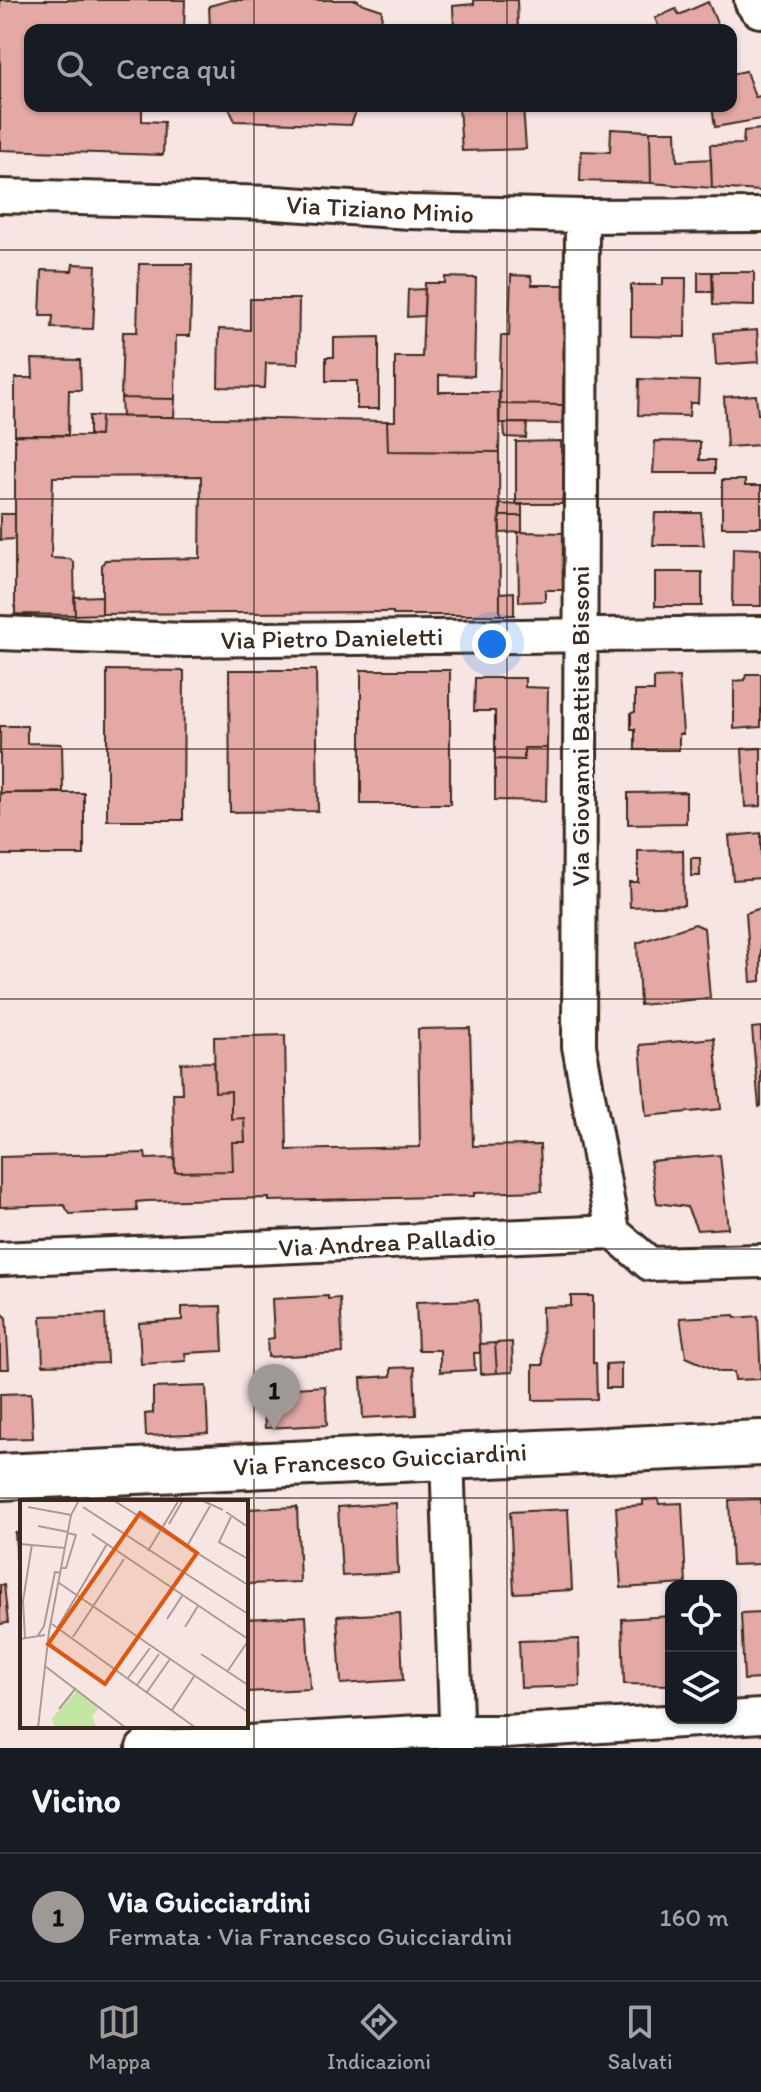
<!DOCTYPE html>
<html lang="it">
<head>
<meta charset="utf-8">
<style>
	:root { --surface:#171b24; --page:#20242c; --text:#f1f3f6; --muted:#9ea1a6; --line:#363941; --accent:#9f9995 }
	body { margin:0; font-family:Itim,sans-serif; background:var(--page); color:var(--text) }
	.controls { position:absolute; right:24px; bottom:24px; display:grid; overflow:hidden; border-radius:16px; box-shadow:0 2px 6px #0004 }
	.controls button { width:72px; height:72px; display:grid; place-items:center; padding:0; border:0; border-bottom:2px solid var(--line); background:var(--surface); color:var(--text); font:40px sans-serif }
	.you { position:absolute; left:492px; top:644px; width:28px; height:28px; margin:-20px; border:6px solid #fff; border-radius:50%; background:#1a73e8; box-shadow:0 0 0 12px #1a73e833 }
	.badge { display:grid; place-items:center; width:52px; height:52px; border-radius:50%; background:var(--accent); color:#111; font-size:26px; font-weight:700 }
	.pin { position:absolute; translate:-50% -66px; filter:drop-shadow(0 2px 4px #0008) }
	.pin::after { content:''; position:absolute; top:42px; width:28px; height:24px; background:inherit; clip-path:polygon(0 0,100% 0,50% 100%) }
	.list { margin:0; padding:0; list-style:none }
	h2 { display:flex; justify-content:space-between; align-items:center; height:104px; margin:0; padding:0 32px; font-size:34px }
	h2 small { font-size:26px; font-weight:400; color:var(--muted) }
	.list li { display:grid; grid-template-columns:52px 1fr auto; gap:24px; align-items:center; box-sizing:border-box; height:128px; padding:0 32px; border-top:2px solid var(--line) }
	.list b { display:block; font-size:30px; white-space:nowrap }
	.list p { margin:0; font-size:26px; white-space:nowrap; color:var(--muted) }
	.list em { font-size:26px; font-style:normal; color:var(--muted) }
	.icon { flex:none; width:44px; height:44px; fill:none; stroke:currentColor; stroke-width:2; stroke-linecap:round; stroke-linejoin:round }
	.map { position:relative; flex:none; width:761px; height:1748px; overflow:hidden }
	.search { position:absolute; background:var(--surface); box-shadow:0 2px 6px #0004; left:24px; right:24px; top:24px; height:88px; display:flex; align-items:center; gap:20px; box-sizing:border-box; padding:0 28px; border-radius:16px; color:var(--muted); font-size:30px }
	.sheet { height:232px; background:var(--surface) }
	nav { display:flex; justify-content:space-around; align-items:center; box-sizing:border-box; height:112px; border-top:2px solid var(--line); background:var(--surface); font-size:22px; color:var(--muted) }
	nav a { display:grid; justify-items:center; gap:4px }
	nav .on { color:var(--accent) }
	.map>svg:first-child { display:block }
</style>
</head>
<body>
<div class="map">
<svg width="761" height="1748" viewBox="0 0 761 1748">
	<rect width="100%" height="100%" fill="#f7e5e4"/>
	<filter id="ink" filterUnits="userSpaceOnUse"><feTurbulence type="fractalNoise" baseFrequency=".0125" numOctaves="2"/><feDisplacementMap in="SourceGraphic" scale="16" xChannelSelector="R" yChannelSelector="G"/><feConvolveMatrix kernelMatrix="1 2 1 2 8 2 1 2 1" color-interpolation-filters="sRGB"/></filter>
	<g filter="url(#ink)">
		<path fill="#e4a9a5" stroke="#3b2a1e" stroke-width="2" d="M0,0h185l-1,30h-154v76h112v15l22,1 -1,33 -163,-5z
			M231,0h127v2l24,8 -1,20 -171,-1 -1,-23z
			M474,0h43l1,30h-64l-1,-24 21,-2z
			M708,2l12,28h-60l-5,-12 21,-9 3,6z
			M746,71l9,26 6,-1v23l-46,8 -3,-21h19v-32z
			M228,106h130l-7,19 -116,-4z
			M459,106h64l3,43 -64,2z
			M611,129l39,2 1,52 -71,-2 1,-30 29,1z
			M761,129v62l-49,-3 -2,-43 33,-1 1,-13z
			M650,131h26l1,30 34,-2 1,29 -61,-5z
			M73,264l23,1 -3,64 -41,-1 1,-12h-13l2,-46 30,1z
			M139,264h53l-2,72h-14l-1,63 -54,-1 2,-66h14z
			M698,272h14l1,20h-15z
			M712,272h42v34l-41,-1z
			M511,275l20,1 1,9h33l-2,120 -64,-1 2,-68h8z
			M445,277l31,1 -2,98 -35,-1v17h61l-1,60 -111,-1 -1,-30h8v-64h27l3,-74h20z
			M663,278h23l-1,59 -54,-1v-51h32z
			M425,289l-1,27 -17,1 1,-27z
			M250,299h49l-1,65 -32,-1 -1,25 -47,-1 1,-58 31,1z
			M757,330l2,32 -43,3 -2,-32z
			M379,337v72h-22v-28h-31v-24h8v-19z
			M32,359l48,1 1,30h-12l-1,45h-53v-57h18z
			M639,379l60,2 -1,22h-8l-1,13 -51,-1z
			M756,395l2,19h3v31l-34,2 -3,-50z
			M121,398l54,1 -1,18h-52z
			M499,404l64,1 -1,19 -63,-1z
			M89,416h12l-1,20 -11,-1z
			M101,416l286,5 1,30 111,1 1,163h-107v-3h-5l-286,2v-49l3,-5 95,-2 1,-82 -148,1 -2,81 19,1 4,4 1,52 -60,-1v-179l85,1z
			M504,423h23l-1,15 -21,-1z
			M561,441l1,22h3l-3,41h-46v-62z
			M655,441l45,1v18h15v13h-62z
			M722,480h23v6h16v41h-39z
			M500,504l22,1v11h-22z
			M655,513h46l3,32h-51z
			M0,514h15v25l-15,1z
			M500,516h22v16l-22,1z
			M518,532l46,1 3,35h-3v22h-19v11l-26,1z
			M733,548l28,1v57h-29z
			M655,572h47v34h-47z
			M514,592v23h-14v-22z
			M102,596v18l-27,1 -1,-18z
			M107,670l77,1 -1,149h-76z
			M229,670h87l2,141 -88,1z
			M361,670h89v134h-89z
			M746,674h15v53l-27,2v-48l11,-1z
			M679,677l4,57h-4v16h-44v-21h-4v-16l4,-1v-21h19v-13z
			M475,678h50v9l23,1 -1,60h-23v12l-29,-1v-48h-21z
			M0,726h27v17l35,1 1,48 -63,1z
			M524,748h23l-1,53 -51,-1v-41l29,1z
			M761,748v58l-16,1 -3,-58z
			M686,792v31l-58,1v-31z
			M0,793h84v62h-84z
			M761,833v45l-28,2 -4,-44z
			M683,850l1,55 -54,2 -1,-25h9v-31z
			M691,858h9v18h-9z
			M761,908v73l-10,1 -5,-69z
			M695,924l9,4 6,70 -70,7 -3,-62z
			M761,1027v79l-2,1 -7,-79z
			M470,1028l3,118 67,-1 2,46 -68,2v3l-158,4 -47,1v-3l-122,3 -11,1 1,9 -67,3 -6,-9 -64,2v-50l145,-4 1,6 28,-1 1,14 58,-1 -1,-29h13l-1,-24 -13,1v-28l-16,1 -1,-55 71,-2 2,115 133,-3 -2,-118z
			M714,1038l7,71 -75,7 -6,-71z
			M214,1062l1,30 16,-1v28l13,-1 1,24h-13l1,29 -58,1 -2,-79h9l-1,-30z
			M720,1155l8,73 -31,2 -10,-23 -30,-4 -7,-42z
			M328,1296v3l12,-1 3,55 -75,4 -1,-18 7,-1 -2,-39z
			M571,1296h22v67h3l1,36 -64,1v-35h10l-1,-58 29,-1z
			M478,1300l2,53h-6l1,17 -35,2v-22h-22l-2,-48z
			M221,1306l2,45 -38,2 1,8 -45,3 -2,-41 43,-3v-13z
			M0,1311l6,6 3,52h-9z
			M105,1314l2,49 -64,2 -2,-49z
			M734,1315l1,3 23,-2 3,63 -26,1 -1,-8h-14l-34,-15 -6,-39z
			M512,1342l1,30 -16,1 -2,-30z
			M495,1343l2,30 -16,1 -1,-30z
			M621,1363v25h-15v-24z
			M414,1367l2,48 -53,3 -2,-40 30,-2v-8z
			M206,1386l2,47 -62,3 -1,-22 8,-1v-25z
			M325,1386l2,39 -62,3 -2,-38z
			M31,1393l2,45 -33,1v-45z
			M658,1499l1,5 23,-1 4,81 -65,4 -5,-81 27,-2v-5z
			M761,1499v65l-29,1 -3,-65z
			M396,1503l2,70 -56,3 -4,-69z
			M297,1507l3,75 -54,2v-75z
			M568,1509l4,81 -58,3 -4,-81z
			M22,1532v47h-4l-3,-46z
			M0,1585h4l4,38 -8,1z
			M761,1612v67l-17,1 -3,-67z
			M400,1613l3,67 -62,4 -4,-68z
			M306,1616l4,73 -64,3v-73z
			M671,1616v69l-47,-1 -2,-65z
			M579,1639l1,47 -59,2 -2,-47z"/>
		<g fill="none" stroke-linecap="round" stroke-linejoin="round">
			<defs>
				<path id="street" d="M0,196l275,7 135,9 172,4 179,-1
					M582,216l-3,830 34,186
					M0,633l185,7 576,-7
					M0,1259l613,-27 37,32 111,-3
					M447,1456l10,292
					M143,1748l276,-16h86l256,-16"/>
				<path id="secondary" d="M757,0l4,5
					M0,1477l761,-34"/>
			</defs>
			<use href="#street" stroke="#3b2a1e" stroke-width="38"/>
			<use href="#secondary" stroke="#3b2a1e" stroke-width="50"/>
			<use href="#street" stroke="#fff" stroke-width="32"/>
			<use href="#secondary" stroke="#fff" stroke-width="44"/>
		</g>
	</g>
	<path fill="none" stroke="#3b2a1e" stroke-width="2" stroke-opacity="0.55" d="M254,0v30M507,0v30M254,106v1642M507,106v1642M0,250h761M0,499h761M0,749h761M0,999h761M0,1249h761M0,1498h761"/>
	<g text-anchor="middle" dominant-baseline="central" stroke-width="8" stroke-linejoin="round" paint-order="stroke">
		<g font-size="26" fill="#3b2a1e" stroke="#fff">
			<text transform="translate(380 209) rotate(3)">Via Tiziano Minio</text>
			<text transform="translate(332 638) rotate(-1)">Via Pietro Danieletti</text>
			<text transform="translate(580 726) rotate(-90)">Via Giovanni Battista Bissoni</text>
			<text transform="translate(387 1242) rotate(-3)">Via Andrea Palladio</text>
			<text transform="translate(380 1459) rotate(-3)">Via Francesco Guicciardini</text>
		</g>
	</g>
	<g transform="translate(20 1500)">
		<rect width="228" height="228" fill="#f7e5e4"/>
		<path d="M57,191l22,17 -7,8 4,10 -41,2 -3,-10z" fill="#c3e7a2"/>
		<path fill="none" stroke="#ac9a95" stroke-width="2" d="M93,0l135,85M181,0l22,10M8,7l43,8M63,7l165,107M206,12l22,15M211,17l-12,25 29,17M149,24l14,-24M18,26l30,6M72,34l156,105M0,44l45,4M167,46l23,-40M128,51l31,-51M42,68h4l10,-33 -8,-2M39,83l189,129M147,119l15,-23M32,124l144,104M38,127l49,-83M165,127l13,-21M17,137l7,-11 11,-54 6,1M53,137l51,-78M5,138l-2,-37 9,-57M0,139l25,-4M181,154l47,31M25,166l81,62M207,172l21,-31M108,178l22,-30M117,185l22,-31M127,192l23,-33M39,209l17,-21M152,210l23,-35M18,228l11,-96 22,-117 8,-15"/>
		<path fill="#df570d" fill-opacity="0.15" stroke="#df570d" stroke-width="4" d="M120,13l57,40 -92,131 -57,-40z"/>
		<rect width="228" height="228" fill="none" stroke="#3b2a1e" stroke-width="4"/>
	</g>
</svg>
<div class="controls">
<button><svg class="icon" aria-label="locate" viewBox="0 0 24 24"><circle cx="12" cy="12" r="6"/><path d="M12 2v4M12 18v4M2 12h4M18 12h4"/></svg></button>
<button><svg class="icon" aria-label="layers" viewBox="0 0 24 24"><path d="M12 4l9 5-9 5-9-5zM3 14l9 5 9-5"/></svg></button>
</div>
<div class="you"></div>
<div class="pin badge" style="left:274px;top:1430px">1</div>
<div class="search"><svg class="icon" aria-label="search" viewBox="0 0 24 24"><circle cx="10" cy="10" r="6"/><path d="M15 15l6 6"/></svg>Cerca qui</div>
</div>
<section class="sheet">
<h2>Vicino<small></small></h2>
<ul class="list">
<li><span class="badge">1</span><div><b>Via Guicciardini</b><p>Fermata · Via Francesco Guicciardini</p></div><em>160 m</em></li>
</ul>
</section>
<nav>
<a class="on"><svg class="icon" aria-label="map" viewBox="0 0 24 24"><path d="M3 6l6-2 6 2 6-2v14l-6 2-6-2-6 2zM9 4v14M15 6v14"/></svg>Mappa</a>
<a><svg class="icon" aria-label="directions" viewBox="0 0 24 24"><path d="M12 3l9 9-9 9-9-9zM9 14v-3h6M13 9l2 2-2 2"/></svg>Indicazioni</a>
<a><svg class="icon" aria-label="saved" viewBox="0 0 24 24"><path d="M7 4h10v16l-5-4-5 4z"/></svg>Salvati</a>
</nav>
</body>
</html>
